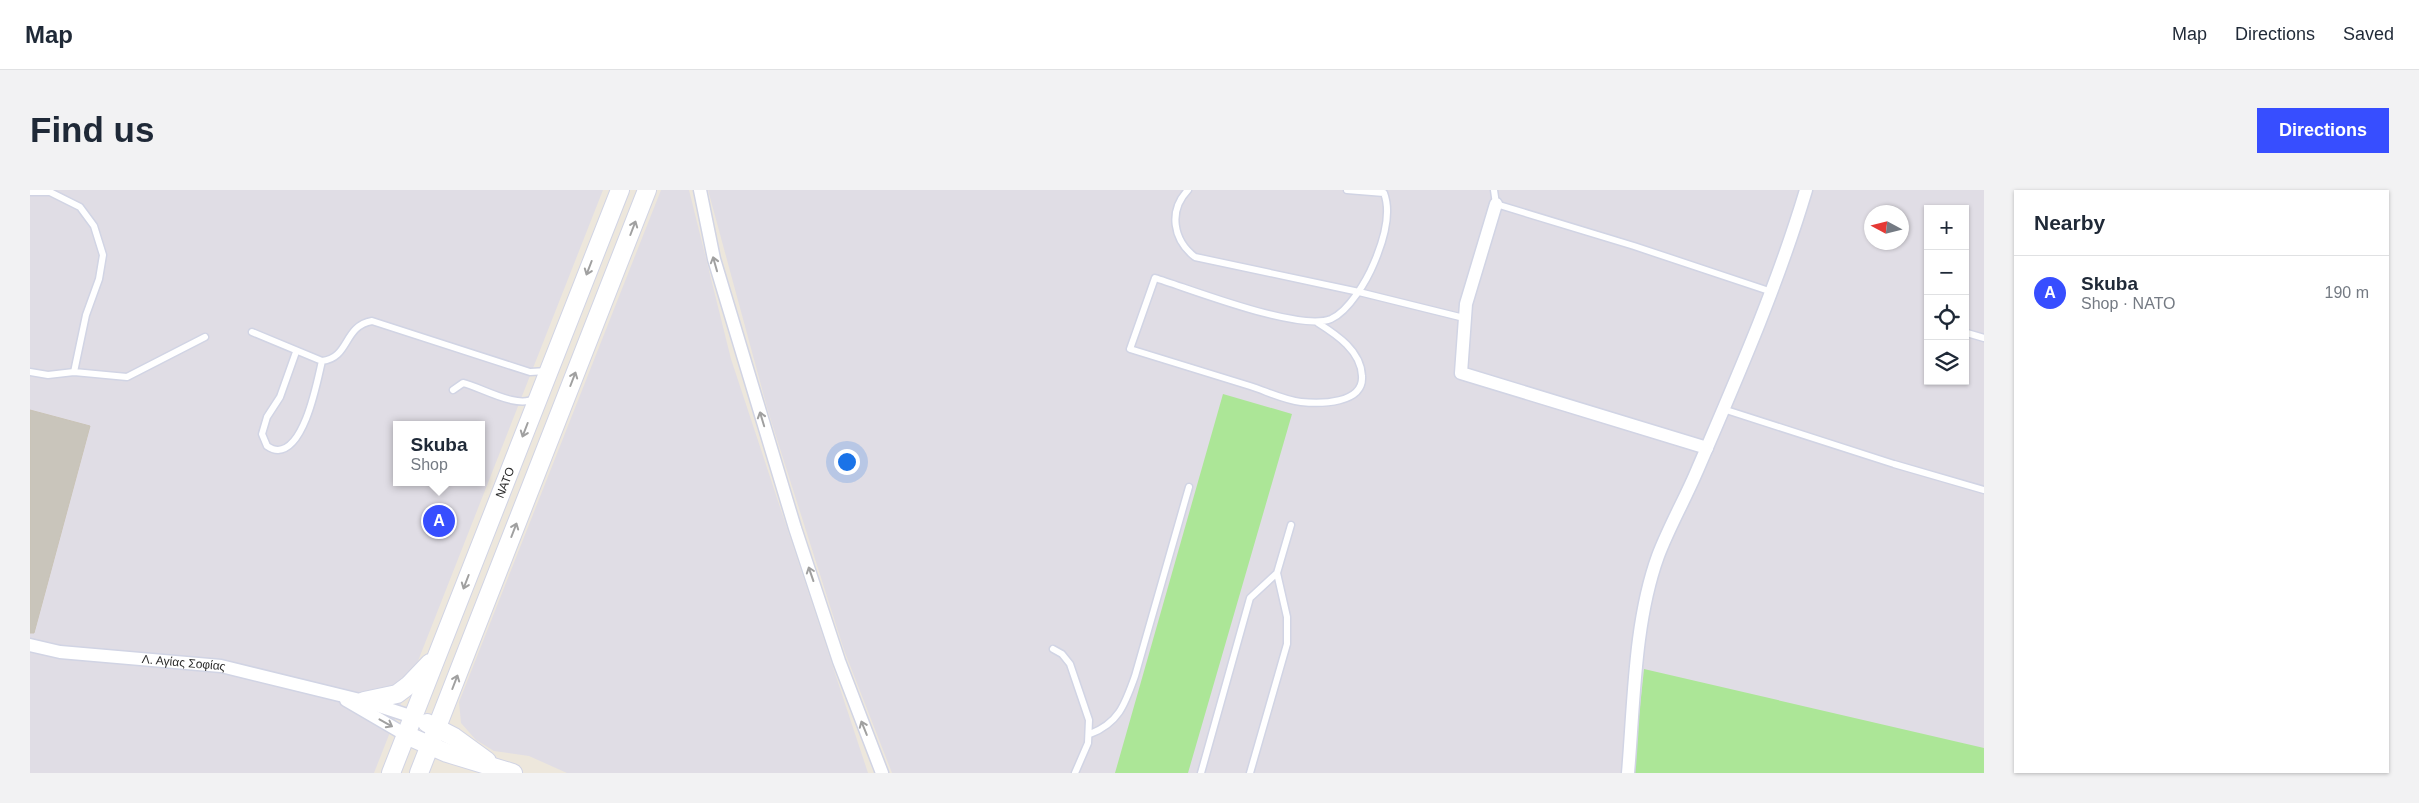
<!DOCTYPE html>
<html lang="en">
<head>
<meta charset="utf-8">
<style>
	:root { --surface:#fff; --page:#f2f2f3; --text:#1f2937; --muted:#747a83; --line:#e0e1e3; --accent:#374eff }
	body { margin:0; font-family:Arial,sans-serif; background:var(--page); color:var(--text) }
	.controls { position:absolute; right:15px; top:15px; display:grid; overflow:hidden; border-radius:0px; box-shadow:0 1px 4px #0004 }
	.controls button { width:45px; height:45px; display:grid; place-items:center; padding:0; border:0; border-bottom:1px solid var(--line); background:var(--surface); color:var(--text); font:25px sans-serif }
	.compass { position:absolute; left:1834px; top:15px; width:45px; height:45px; border-radius:50%; background:var(--surface); box-shadow:0 1px 4px #0004; rotate:277deg }
	.you { position:absolute; left:816px; top:271px; width:18px; height:18px; margin:-12px; border:4px solid #fff; border-radius:50%; background:#1a73e8; box-shadow:0 0 0 8px #1a73e833 }
	.badge { display:grid; place-items:center; width:32px; height:32px; border-radius:50%; background:var(--accent); color:#fff; font-size:16px; font-weight:700 }
	.pin { position:absolute; translate:-50% -50%; border:2px solid #fff; box-shadow:0 1px 5px #0006 }
	.popup { position:absolute; left:363px; top:231px; width:92px; height:65px; box-sizing:border-box; display:grid; place-content:center; border-radius:0px; background:var(--surface); filter:drop-shadow(0 1px 4px #0005); font-size:16px; white-space:nowrap; color:var(--muted) }
	.popup b { font-size:19px; color:var(--text) }
	.popup::after { content:''; position:absolute; left:50%; top:100%; margin-left:-10px; border:10px solid transparent; border-top-color:var(--surface) }
	.list { margin:0; padding:0; list-style:none }
	h2 { display:flex; justify-content:space-between; align-items:center; height:65px; margin:0; padding:0 20px; font-size:21px }
	h2 small { font-size:16px; font-weight:400; color:var(--muted) }
	.list li { display:grid; grid-template-columns:32px 1fr auto; gap:15px; align-items:center; box-sizing:border-box; height:75px; padding:0 20px; border-top:1px solid var(--line) }
	.list b { display:block; font-size:19px; white-space:nowrap }
	.list p { margin:0; font-size:16px; white-space:nowrap; color:var(--muted) }
	.list em { font-size:16px; font-style:normal; color:var(--muted) }
	.icon { flex:none; width:28px; height:28px; fill:none; stroke:currentColor; stroke-width:2; stroke-linecap:round; stroke-linejoin:round }
	.map { position:relative; flex:none; width:1954px; height:583px; overflow:hidden; border-radius:0px }
	header { display:flex; align-items:center; gap:30px; box-sizing:border-box; height:70px; padding:0 25px; background:var(--surface); border-bottom:1px solid var(--line) }
	header strong { font-size:24px }
	nav { display:flex; gap:28px; margin-inline-start:auto; font-size:18px }
	.intro { display:flex; align-items:center; justify-content:space-between; box-sizing:border-box; height:120px; padding:0 30px }
	h1 { margin:0; font-size:35px }
	.button { padding:12px 22px; border-radius:0px; background:var(--accent); color:#fff; font-size:18px; font-weight:700 }
	main { display:flex; gap:30px; padding:0 30px }
	aside { flex:1; background:var(--surface); border-radius:0px; box-shadow:0 1px 4px #0004 }
	.map>svg:first-child { display:block }
</style>
</head>
<body>
<header>
<strong>Map</strong>
<nav><a>Map</a><a>Directions</a><a>Saved</a></nav>
</header>
<div class="intro"><h1>Find us</h1><a class="button">Directions</a></div>
<main>
<div class="map">
<svg width="1954" height="583" viewBox="0 0 1954 583">
	<rect width="100%" height="100%" fill="#ede7dc"/>
	<path fill="#e0dde5" fill-rule="evenodd" d="M0,0h573l-229,583h-344zM366,235h86v57h-86z
		M631,0h28l42,169 137,414h-301l-38,-17 -35,-5 -18,-11 -15,-17 -2,-21z
		M678,0h1276v583h-1092l-48,-123 -76,-239zM1898,19h37v172h-37zM1842,22h30v30h-30z"/>
	<path fill="#ace697" d="M1193,204l69,20 -104,359h-73z
		M1614,479l340,79v25h-351z"/>
	<path fill="#c9c5bb" stroke="#c9c3b6" d="M0,220l60,16 -56,207h-4z"/>
	<g fill="none" stroke-linecap="round" stroke-linejoin="round">
		<defs>
			<path id="service" d="M1158,0c-20,21 -15,50 7,67l164,35 105,26
				M1464,0l2,14 138,42 138,46
				M0,2h20l30,15 14,19 9,29 -4,24 -13,36 -12,57
				M1288,133c19,12 43,28 44,53 2,28 -42,28 -61,26 -17,-2 -35,-11 -51,-16 -40,-12 -80,-25 -120,-37l25,-71c36,11 144,54 176,41 18,-8 36,-39 43,-56 9,-21 18,-49 10,-70l-37,-3
				M222,142l70,29c28,-3 21,-35 50,-40l158,51 18,-1
				M1937,143l17,5
				M266,162l-16,45 -13,20 -5,17 5,12c3,2 8,4 11,4 27,-1 39,-68 44,-89
				M0,182l18,3 26,-3 53,5 78,-40
				M423,200l10,-7c18,4 55,27 72,15
				M1693,219l171,55 90,26
				M1023,459l9,5 8,10 19,56 -1,23 -13,30
				M1060,544c29,-11 35,-30 45,-58l54,-189
				M1171,583l49,-175 27,-25
				M1220,583l37,-129v-27l-10,-44 14,-48"/>
			<g id="minor">
				<path d="M670,0l14,69 81,269 44,133 43,112"/>
				<path d="M1466,14l-30,100 -5,69 246,75"/>
				<path id="s1" d="M0,455l30,7 161,14 143,35 49,16"/>
				<path d="M316,510l60,35"/>
				<path d="M1598,583c6,-70 6,-151 30,-217 11,-29 26,-55 38,-83 40,-93 81,-186 110,-283"/>
			</g>
			<g id="secondary">
				<path d="M334,511l33,-7 12,-9 21,-22"/>
				<path d="M397,533l27,14 33,24"/>
				<path d="M376,545l41,18 66,20"/>
				<path id="s2" d="M361,583l229,-583"/>
				<path d="M389,583l228,-583"/>
			</g>
		</defs>
		<use href="#service" stroke="#d1d4e4" stroke-width="9"/>
		<use href="#minor" stroke="#d1d4e4" stroke-width="15"/>
		<use href="#secondary" stroke="#d1d4e4" stroke-width="20"/>
		<use href="#service" stroke="#fff" stroke-width="6"/>
		<use href="#minor" stroke="#fff" stroke-width="12"/>
		<use href="#secondary" stroke="#fff" stroke-width="18"/>
	</g>
	<defs><path id="oneway-shaft" d="M-6 0H5M1.5-3L5.5 0L1.5 3" fill="none" stroke-width="1.6" stroke-linecap="round" stroke-linejoin="round" transform="scale(1.25)"/></defs>
	<g stroke="#a0a0a0">
		<use href="#oneway-shaft" transform="translate(603 38) rotate(-69)"/>
		<use href="#oneway-shaft" transform="translate(685 74) rotate(-106)"/>
		<use href="#oneway-shaft" transform="translate(559 78) rotate(111)"/>
		<use href="#oneway-shaft" transform="translate(543 189) rotate(-69)"/>
		<use href="#oneway-shaft" transform="translate(732 229) rotate(-107)"/>
		<use href="#oneway-shaft" transform="translate(495 240) rotate(111)"/>
		<use href="#oneway-shaft" transform="translate(484 340) rotate(-69)"/>
		<use href="#oneway-shaft" transform="translate(781 384) rotate(-109)"/>
		<use href="#oneway-shaft" transform="translate(436 392) rotate(111)"/>
		<use href="#oneway-shaft" transform="translate(425 492) rotate(-69)"/>
		<use href="#oneway-shaft" transform="translate(356 533) rotate(29)"/>
		<use href="#oneway-shaft" transform="translate(834 538) rotate(-112)"/>
	</g>
	<g text-anchor="middle" dominant-baseline="central" stroke-width="4" stroke-linejoin="round" paint-order="stroke">
		<g font-size="12" fill="#2b2b2b" stroke="#fff">
			<text stroke="none"><textPath href="#s2" startOffset="312">ΝΑΤΟ</textPath></text>
			<text stroke="none"><textPath href="#s1" startOffset="155">Λ. Αγίας Σοφίας</textPath></text>
		</g>
	</g>
</svg>
<div class="controls">
<button>+</button>
<button>−</button>
<button><svg class="icon" aria-label="locate" viewBox="0 0 24 24"><circle cx="12" cy="12" r="6"/><path d="M12 2v4M12 18v4M2 12h4M18 12h4"/></svg></button>
<button><svg class="icon" aria-label="layers" viewBox="0 0 24 24"><path d="M12 4l9 5-9 5-9-5zM3 14l9 5 9-5"/></svg></button>
</div>
<svg class="compass" viewBox="-18 -18 36 36"><path d="M0-13l5 13h-10z" fill="#e53935"/><path d="M0 13l5-13h-10z" fill="#747a83"/></svg>
<div class="you"></div>
<div class="pin badge" style="left:409px;top:331px">A</div>
<div class="popup"><b>Skuba</b>Shop</div>
</div>
<aside>
<h2>Nearby<small></small></h2>
<ul class="list">
<li><span class="badge">A</span><div><b>Skuba</b><p>Shop · ΝΑΤΟ</p></div><em>190 m</em></li>
</ul>
</aside>
</main>
</body>
</html>
